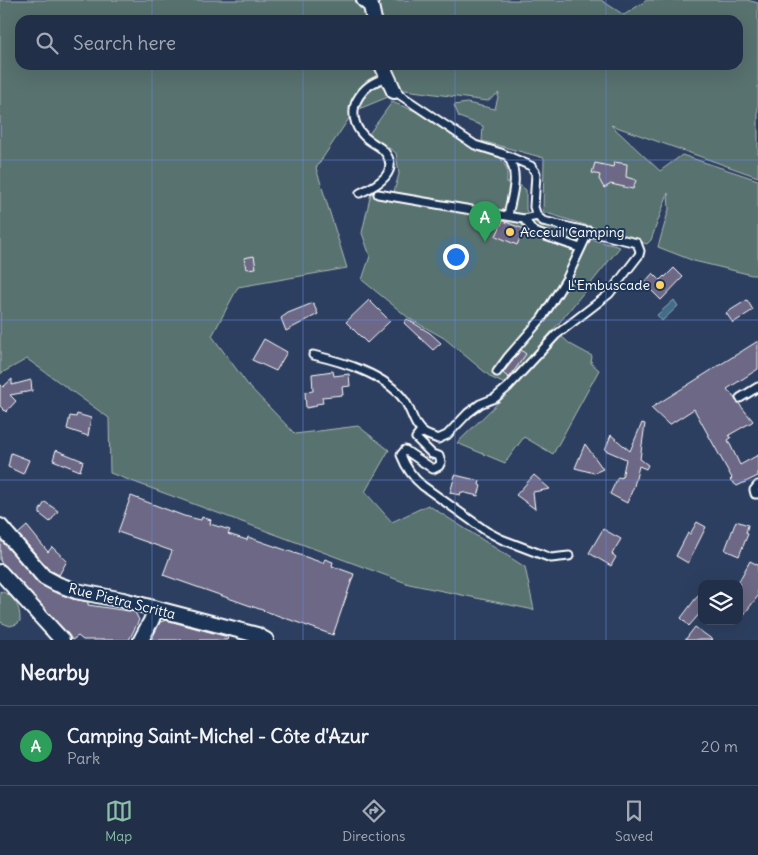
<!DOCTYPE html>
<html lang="en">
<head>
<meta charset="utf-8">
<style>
	:root { --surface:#222f48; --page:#2a374f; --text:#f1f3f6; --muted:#a2a9b4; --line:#3f4a60; --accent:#8abfa5 }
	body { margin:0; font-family:Delius,sans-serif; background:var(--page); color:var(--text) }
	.controls { position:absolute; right:15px; bottom:15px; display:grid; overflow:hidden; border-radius:10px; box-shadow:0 5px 20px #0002 }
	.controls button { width:45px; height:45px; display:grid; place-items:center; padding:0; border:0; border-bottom:1px solid var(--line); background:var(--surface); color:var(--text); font:25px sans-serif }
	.you { position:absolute; left:455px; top:256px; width:18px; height:18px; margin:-12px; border:4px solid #fff; border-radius:50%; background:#1a73e8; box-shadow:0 0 0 8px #1a73e833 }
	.badge { display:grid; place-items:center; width:32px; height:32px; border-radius:50%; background:var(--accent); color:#fff; font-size:16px; font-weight:700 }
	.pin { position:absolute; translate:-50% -41px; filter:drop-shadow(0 1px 2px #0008) }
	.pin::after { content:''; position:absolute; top:26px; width:18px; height:15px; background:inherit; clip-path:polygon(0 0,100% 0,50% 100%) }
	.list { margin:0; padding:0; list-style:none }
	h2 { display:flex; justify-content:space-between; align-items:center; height:65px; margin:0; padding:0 20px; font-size:21px }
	h2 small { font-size:16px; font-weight:400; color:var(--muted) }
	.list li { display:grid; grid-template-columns:32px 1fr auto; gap:15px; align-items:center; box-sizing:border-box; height:80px; padding:0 20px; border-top:1px solid var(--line) }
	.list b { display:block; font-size:19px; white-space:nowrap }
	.list p { margin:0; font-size:16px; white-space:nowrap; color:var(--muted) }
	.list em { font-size:16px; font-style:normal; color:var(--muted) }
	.icon { flex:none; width:28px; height:28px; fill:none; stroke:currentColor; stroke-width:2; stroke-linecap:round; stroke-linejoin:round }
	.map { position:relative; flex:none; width:758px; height:640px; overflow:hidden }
	.search { position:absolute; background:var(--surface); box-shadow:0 5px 20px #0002; left:15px; right:15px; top:15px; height:55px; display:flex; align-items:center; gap:12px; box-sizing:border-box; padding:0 18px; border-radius:15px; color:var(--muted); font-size:19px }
	.sheet { height:145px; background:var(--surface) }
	nav { display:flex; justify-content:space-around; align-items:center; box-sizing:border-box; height:70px; border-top:1px solid var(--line); background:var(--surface); font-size:14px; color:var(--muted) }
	nav a { display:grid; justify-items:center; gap:2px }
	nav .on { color:var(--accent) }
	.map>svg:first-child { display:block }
</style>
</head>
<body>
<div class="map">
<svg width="758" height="640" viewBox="0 0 758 640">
	<rect width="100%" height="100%" fill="#2d3f60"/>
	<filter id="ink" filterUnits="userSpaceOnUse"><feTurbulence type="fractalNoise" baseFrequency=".02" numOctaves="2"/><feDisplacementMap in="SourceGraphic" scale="10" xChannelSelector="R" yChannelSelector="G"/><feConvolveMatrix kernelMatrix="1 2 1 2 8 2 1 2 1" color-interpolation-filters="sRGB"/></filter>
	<g filter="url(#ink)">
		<path fill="#58726f" stroke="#acb8b7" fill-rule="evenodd" d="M0,0h601l23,15 23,-15h100l11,3v174l-147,-52 49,46 22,-16 76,25v95h-6l-58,-14 -36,-14 11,-38 -1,-16 -17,47 -4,4 -104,-32 1,-54 -62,-17 1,-15 -24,-9 -5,-12 13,-2 28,6 4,-16 -12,8 -82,-11 -51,21 -38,57 31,100 -109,19 -26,49 36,49 47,49 63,-8 31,24 -24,42 27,30 36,-17 97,62 9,43 -125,-26 -299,-111 -1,-55 -82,-59 -27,15zM20,20h718v45h-718z
			M392,102l23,9 49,33 36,13 7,12v14l14,3 5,4v19l3,9 12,8 79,21 -60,75 -55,62 -13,-6 -48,-40 -34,-19 -48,-39 8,-24 -8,-23 9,-40 22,2 6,-21 -3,-21 -27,-19z
			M560,335l10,9 22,12 -1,7 8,7 -46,84 -29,-17 -19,26 -48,-20 54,-53z
			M0,591c13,3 21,16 20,30l-3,3 -7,2 -10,-4z"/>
		<path fill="#426d89" stroke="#8ea7b8" d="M674,300l4,6 -16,15 -5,-6z"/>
		<path fill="#6c6785" stroke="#fff" d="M614,162l13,2 -1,13 10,3 -3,9 -22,-5 -7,4 -5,-9 1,-4 -8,-2 3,-10 18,4z
			M503,221l21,8 -7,16 -21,-9z
			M254,256l2,12 -10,1 -2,-11z
			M674,268l9,9 -22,23 -17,-17 9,-10 7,7 4,-4 1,1z
			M369,300l21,21 -23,22 -21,-21z
			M747,300l6,10 -20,13 -7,-10z
			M313,303l5,11 -32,17 -5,-13 7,-5z
			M407,319l23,14 11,10 -8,7 -29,-27z
			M264,339l23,13 -11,19 -24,-11z
			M758,341v28l-31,20 26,32 -1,1 -23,13 2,3 -3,2 12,25 18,-10v21l-21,10 -7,-6 2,-2 -38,-69 -25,16 -18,-17z
			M521,350l5,4 -17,24 -6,-5z
			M333,371l1,5 15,-2 1,12 -8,1 1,8 -21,2 1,6 -7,1v2l-10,2 -1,-16 8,-1 -1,-17z
			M12,379v6l19,-5 1,11 -22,4 6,6 -10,11 -6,-6v-22l3,3z
			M77,414l14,4 -3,18 -21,-7 3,-13 6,1z
			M642,423l3,1 -5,35 8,6 -2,4 -7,-3 -5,20 -7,17 -17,-9 8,-17 4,1 4,-19 -21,-9 6,-15 19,16z
			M585,444l18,25 -9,4 -19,-5z
			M56,450l27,11 -3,10 -27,-11z
			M11,453l18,7 -6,14 -15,-7z
			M455,475l25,6 -1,4 2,1 -3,10 -17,-4 -1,3 -10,-2z
			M534,475l16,14 -17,3 2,17 -19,-14z
			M131,496l53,20 17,4 1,-3 9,3 -1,4 20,6 -2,4 19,6 1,-3 75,26 2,-4 8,3 -1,4 22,8 -21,61 -170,-60 9,-24 -54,-19z
			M45,502l13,9 -8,11 -10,-8v-4z
			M736,521l12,4 -2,8 2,1 -9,22 -14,-6z
			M697,522l9,5 -18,36 -12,-7 12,-23 2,1z
			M27,526l21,26 4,-5 15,14 -8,14 -9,-5 -32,-36z
			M603,529l18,10 -9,15 4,3 -5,9 -22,-13z
			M0,539l40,46 33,14 15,3v3l47,7 4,8 -10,20h-46l-5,-4 -6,4 -4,-6 -62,-68 -6,-5z
			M750,561l8,4v31l-19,25v-40z
			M702,590v21l-13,15 -8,-8z
			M166,620l62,17 -1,3h-76l9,-18z
			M695,627l18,13h-28z"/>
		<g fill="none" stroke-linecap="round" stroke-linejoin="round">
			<defs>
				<path id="service" d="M508,157c12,17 4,39 0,58
					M360,193c18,-8 43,-22 22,-44 -6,-5 -14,-8 -19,-14 -9,-9 -12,-24 -6,-35 7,-13 16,-18 30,-23
					M378,194l146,25 13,-3
					M524,219l10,13 46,16
					M313,355c30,7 72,19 91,45 8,10 9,26 20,33 4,3 10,4 14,6l9,-4 21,-22 12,-9 15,-6 13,-11 48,-52 53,-41 30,-39 1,-4 -3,-8 -94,-22 -6,-5 -3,-9 2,-34 -5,-7 -30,-13 -26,-8 -81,-54
					M497,372l11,-15 34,-39 25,-40 22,-47
					M740,398l18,-11
					M424,433l-5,1 -3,4 16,16 7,2 2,6 -2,4 -6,3 -28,-19 -4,5c5,13 11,22 22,31l63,45 15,8 50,19 18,-2
					M758,485l-4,5 1,4h3"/>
				<path id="minor" d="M364,0l7,6 3,14
					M382,65l12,26
					M0,526l44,51 13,7 19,7 47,9 134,35 9,5
					M0,572l62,68
					M141,640l10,-19 5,-12"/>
			</defs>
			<use href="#service" stroke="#fff" stroke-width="11"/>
			<use href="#minor" stroke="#fff" stroke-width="18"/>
			<use href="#service" stroke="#1d3557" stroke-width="7"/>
			<use href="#minor" stroke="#1d3557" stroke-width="14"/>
		</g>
	</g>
	<path fill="none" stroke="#6c8ce6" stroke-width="1" stroke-opacity="0.55" d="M152,0v20M303,0v20M455,0v20M606,0v20M152,65v575M303,65v575M455,65v575M606,65v575M0,160h758M0,320h758M0,480h758"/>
	<g fill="#ffd166" stroke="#1d3557" stroke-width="2">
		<circle cx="510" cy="232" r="5"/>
		<circle cx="660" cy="285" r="5"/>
	</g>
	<g text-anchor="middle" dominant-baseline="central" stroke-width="4" stroke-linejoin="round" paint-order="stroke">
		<g font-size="14" fill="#fff" stroke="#1d3557" text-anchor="start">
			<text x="520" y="232">Acceuil Camping</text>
			<text x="650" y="285" text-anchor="end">L'Embuscade</text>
		</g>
		<g font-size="14" fill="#fff" stroke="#1d3557">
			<text transform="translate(122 601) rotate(14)">Rue Pietra Scritta</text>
		</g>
	</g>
</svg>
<div class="controls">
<button><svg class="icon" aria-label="layers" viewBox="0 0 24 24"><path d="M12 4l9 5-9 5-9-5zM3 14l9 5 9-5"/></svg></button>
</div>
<div class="you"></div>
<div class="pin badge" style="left:485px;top:242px;background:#2e9e5b">A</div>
<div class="search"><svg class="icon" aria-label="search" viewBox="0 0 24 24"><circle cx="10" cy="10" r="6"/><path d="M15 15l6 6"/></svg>Search here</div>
</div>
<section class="sheet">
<h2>Nearby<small></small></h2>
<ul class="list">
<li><span class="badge" style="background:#2e9e5b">A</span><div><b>Camping Saint-Michel - Côte d'Azur</b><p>Park</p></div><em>20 m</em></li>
</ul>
</section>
<nav>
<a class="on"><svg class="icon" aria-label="map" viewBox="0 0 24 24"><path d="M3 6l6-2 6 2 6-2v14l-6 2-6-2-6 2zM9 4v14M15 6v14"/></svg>Map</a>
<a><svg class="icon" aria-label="directions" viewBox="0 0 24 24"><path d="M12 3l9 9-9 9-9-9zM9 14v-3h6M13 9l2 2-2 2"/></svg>Directions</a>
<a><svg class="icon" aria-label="saved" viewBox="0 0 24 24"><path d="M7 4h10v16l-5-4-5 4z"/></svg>Saved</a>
</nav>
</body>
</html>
